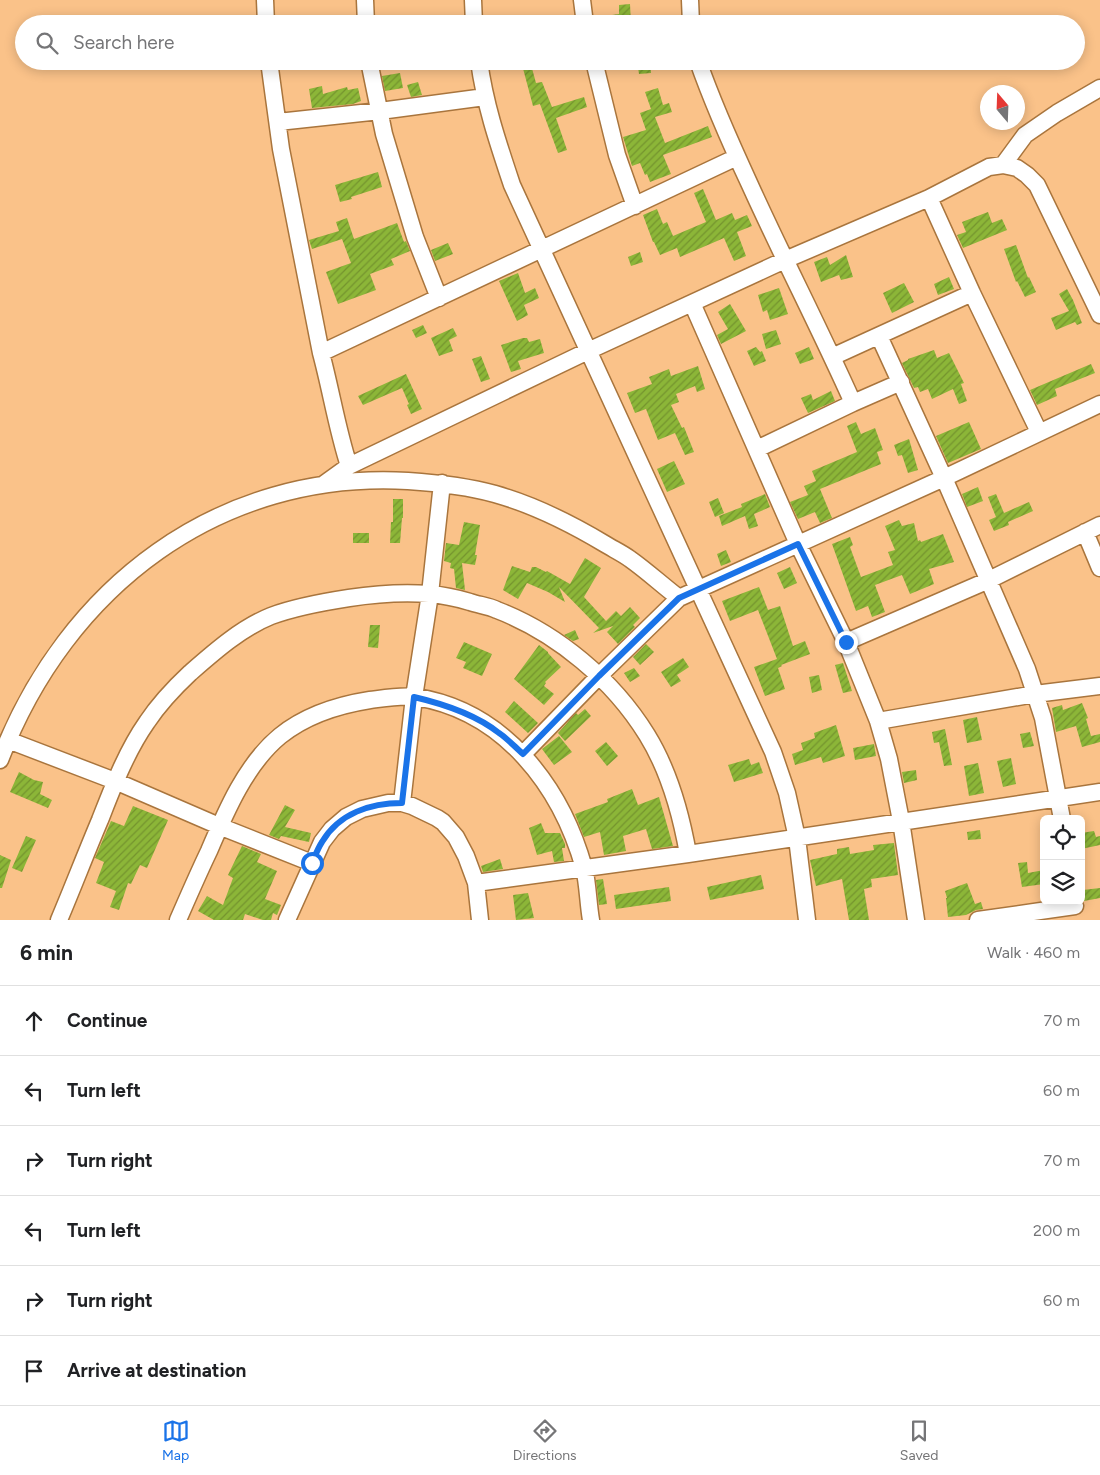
<!DOCTYPE html>
<html lang="en">
<head>
<meta charset="utf-8">
<style>
	:root { --surface:#fff; --page:#f2f2f2; --text:#202124; --muted:#757577; --line:#e0e0e0; --accent:#1a73e8 }
	body { margin:0; font-family:Figtree,sans-serif; background:var(--page); color:var(--text) }
	.controls { position:absolute; right:15px; bottom:15px; display:grid; overflow:hidden; border-radius:8px; box-shadow:0 2px 12px #0003 }
	.controls button { width:45px; height:45px; display:grid; place-items:center; padding:0; border:0; border-bottom:1px solid var(--line); background:var(--surface); color:var(--text); font:25px sans-serif }
	.compass { position:absolute; left:980px; top:85px; width:45px; height:45px; border-radius:50%; background:var(--surface); box-shadow:0 2px 12px #0003; rotate:341deg }
	.stop { position:absolute; width:15px; height:15px; margin:-11px; border:4px solid #1a73e8; border-radius:50%; background:#fff }
	.stop.end { background:#1a73e8; border-color:#fff; box-shadow:0 1px 5px #0008 }
	.list { margin:0; padding:0; list-style:none }
	h2 { display:flex; justify-content:space-between; align-items:center; height:65px; margin:0; padding:0 20px; font-size:21px }
	h2 small { font-size:16px; font-weight:400; color:var(--muted) }
	.list li { display:grid; grid-template-columns:32px 1fr auto; gap:15px; align-items:center; box-sizing:border-box; height:70px; padding:0 20px; border-top:1px solid var(--line) }
	.list b { display:block; font-size:19px; white-space:nowrap }
	.list em { font-size:16px; font-style:normal; color:var(--muted) }
	.icon { flex:none; width:28px; height:28px; fill:none; stroke:currentColor; stroke-width:2; stroke-linecap:round; stroke-linejoin:round }
	.map { position:relative; flex:none; width:1100px; height:920px; overflow:hidden }
	.search { position:absolute; background:var(--surface); box-shadow:0 2px 12px #0003; left:15px; right:15px; top:15px; height:55px; display:flex; align-items:center; gap:12px; box-sizing:border-box; padding:0 18px; border-radius:28px; color:var(--muted); font-size:19px }
	.sheet { height:485px; background:var(--surface) }
	nav { display:flex; justify-content:space-around; align-items:center; box-sizing:border-box; height:70px; border-top:1px solid var(--line); background:var(--surface); font-size:14px; color:var(--muted) }
	nav a { display:grid; justify-items:center; gap:2px }
	nav .on { color:var(--accent) }
	.map>svg:first-child { display:block }
</style>
</head>
<body>
<div class="map">
<svg width="1100" height="920" viewBox="0 0 1100 920">
	<defs>
		<pattern id="building-hatch" width="6" height="6" patternUnits="userSpaceOnUse" patternTransform="scale(1.25)"><rect width="6" height="6" fill="#8cb638"/><path d="M-1 1l2-2M0 6l6-6M5 7l2-2" fill="none" stroke="#74942e"/></pattern>
	</defs>
	<rect width="100%" height="100%" fill="#fac289"/>
	<path fill="url(#building-hatch)" d="M630,4l1,20h-18l-1,-9 7,-1v-9z
		M521,61h9l6,22 6,-1 10,25 32,-10 3,10 -31,11 11,32 -9,3 -18,-49 -7,2z
		M637,61h13l1,12 -12,1z
		M400,73l3,15 -18,3 -3,-15z
		M418,82l4,13 -11,2 -4,-12z
		M322,86l1,8 24,-7 1,3 10,-2 3,13 -8,3 -41,4 -3,-19z
		M658,88l5,17 6,-2 3,9 -17,5 10,26 43,-17 4,11 -49,18 8,19 -21,8 -3,-8 -2,1 -5,-12 -8,3 -9,-29 23,-7 -6,-17 11,-4 -6,-17z
		M378,172l4,15 -31,10 1,2 -12,3 -5,-17z
		M703,189l13,31 16,-7 3,7 12,-5 5,11 -15,6 9,24 -12,5 -10,-23 -44,19 -3,-9 -17,7 -6,-13h-1l-10,-27 14,-6 6,15 4,-2 6,14 33,-14 -12,-29z
		M988,212l4,11 10,-4 5,11 -44,18 -6,-13 9,-3 -4,-10z
		M347,218l7,21 43,-16 7,19 2,-1 4,10 -19,8 3,6 -24,9 6,16 -38,14 -12,-32 25,-9 -9,-24 -30,10 -3,-9 30,-9 -3,-9z
		M448,243l5,11 -18,7 -4,-11z
		M1016,245l12,33 1,-1 7,15 -11,5 -8,-16 -1,1 -12,-33z
		M640,252l3,10 -12,4 -3,-9z
		M846,255l7,22 -12,3 -2,-5 -18,7 -7,-20 13,-5 3,8z
		M518,273l7,20 10,-5 4,10 -15,7 4,10 -11,6 -18,-40z
		M949,277l5,12 -16,6 -4,-11z
		M904,283l10,19 -22,11 -9,-20z
		M779,288l9,26 -18,6 -3,-10 -4,2 -5,-17z
		M1067,289l6,11 9,23 -5,2 -2,-3 -19,8 -5,-12 18,-7 -10,-17z
		M730,304l16,27 -25,13 -4,-9 11,-6 -10,-17z
		M423,325l4,8 -11,5 -4,-8z
		M453,328l4,8 -8,4 4,11 -14,5 -8,-18z
		M776,330l5,14 -15,5 -4,-15z
		M523,338h4l2,4 11,-3 4,14 -26,8 3,8 -10,3 -10,-27z
		M756,347l4,5 2,-1 4,10 -12,5 -7,-15z
		M809,347l5,12 -14,5 -5,-11z
		M934,350l3,8 12,-5 15,30 -3,1 6,17 -8,3 -6,-15 -21,10 -4,-10 -8,3 -2,-5 -4,1 -12,-25 6,-3v-1z
		M481,356l9,23 -9,3 -9,-23z
		M1091,364l4,9 -40,16 2,7 -20,9 -7,-15z
		M698,366l7,23 -8,3 -2,-6 -19,8 3,8 -8,3 11,23 2,-1 10,25 -9,3 -10,-22 -17,7 -12,-31 -11,4 -8,-20 25,-9 -3,-7 20,-8 2,7z
		M406,374l16,35 -11,5 -4,-9 2,-1 -7,-16 -39,17 -5,-9z
		M831,391l4,10 -27,12 -7,-15 10,-4 2,6z
		M856,422l5,12 14,-6 8,22 -6,2 4,12 -61,25 12,29 -12,5 -5,-11 -17,7 -8,-17 18,-7 -4,-9 12,-5 -4,-10 45,-19 -10,-26z
		M969,422l12,27 -33,14 -12,-27z
		M909,439l9,31 -10,3 -6,-18 -4,1 -4,-11z
		M674,461l11,23 -18,8 -10,-23z
		M978,487l5,14 -16,6 -5,-13z
		M765,494l5,13 -16,7 4,12 -9,3 -4,-13 -23,10 -3,-10 23,-9 -1,-3z
		M996,494l8,19 25,-11 4,9 -25,11 1,3 -15,6 -5,-11 7,-3 -8,-20z
		M718,498l6,15 -9,4 -6,-15z
		M393,499h10v19h-1l-2,25h-10l1,-21h2z
		M899,520l3,6 12,-3 4,18 2,-1 1,2 22,-8 11,28 -25,7 5,15 -24,10 -8,-19 -27,10 10,27 -13,5 -4,-11 -12,5 -24,-67 18,-7 3,8 -3,2 11,30 32,-12 -5,-13 7,-2 -10,-24z
		M464,522l16,3 -5,30h2l-2,10 -13,-2 3,27 -9,-2 -2,-19 -4,-1 1,-5 -7,-2 2,-18 13,2z
		M353,533h16v10h-16z
		M726,550l5,12 -10,4 -4,-12z
		M585,558l16,10 -17,29 22,24 10,-10 5,5 9,-9 10,11 -7,7 2,2 -17,17 -11,-12 6,-6 -20,7 6,-5 -40,-41 6,15 -17,-10 -21,-9 -9,16 -15,-9 9,-24 18,6 2,-5h4l10,5 1,-1 23,13z
		M790,567l7,16 -13,6 -7,-16z
		M759,587l9,23 12,-4 13,40 12,-5 5,13 -29,11 1,1 -4,2 7,21 -20,7 -11,-29 23,-8 -19,-49 -28,11 -8,-20z
		M370,625h10l-2,23 -10,-1z
		M575,630l4,9 -6,2 -9,-6z
		M464,642l28,12 -10,22 -19,-8 3,-6 -10,-4z
		M646,644l8,8 -14,13 -7,-8z
		M539,645l9,7v1l13,14 -16,15 1,1 -2,3 10,8 -10,11 -30,-26z
		M683,658l6,9 -12,8 4,6 -10,6 -10,-15z
		M843,663l9,28 -9,2 -8,-28z
		M634,668l6,8 -10,6 -6,-9z
		M819,675l3,15 -10,3 -3,-16z
		M514,701l24,22 -10,10 -23,-21z
		M1082,703l6,15 -2,1 5,17 9,-2v8l-18,5 -6,-21 -20,6 -4,-24 10,-3 1,5z
		M585,709l6,7 -26,25 -7,-8 18,-20 2,2z
		M977,717l5,23 -15,3 -4,-23z
		M836,725l9,31 -22,7 -2,-6 -26,8 -3,-11 11,-4 -2,-7 14,-5 -1,-5z
		M945,729l7,36 -8,1 -5,-24 -5,1 -2,-11z
		M1030,732l4,14 -11,2 -3,-14z
		M559,736l13,16 -18,13 -12,-16z
		M606,742l12,14 -11,10 -12,-15z
		M874,744l2,12 -21,4 -2,-12z
		M1011,758l5,26 -13,3 -6,-26z
		M749,759l2,6 8,-3 4,11 -29,9 -6,-17z
		M978,763l6,30 -15,3 -5,-30z
		M916,770l1,10 -13,3 -2,-11z
		M19,772l15,8 9,2 -3,12 12,6 -4,8 -38,-16z
		M632,789l6,16 21,-8 14,49 -21,3 -6,-20 -23,7 3,15 -22,4 -4,-23 -16,5 -9,-23 33,-12 -1,-3z
		M285,805l10,5 -10,17 26,6 -2,9 -28,-6 -2,3 -10,-4z
		M133,806l35,14 -21,48 -7,-3 -9,19 -3,-1 -9,27 -9,-3 6,-16 -20,-8 8,-21 -9,-4 16,-37 13,5z
		M541,823l4,10h15l5,11v4h-3l2,13 -10,1 -2,-11 -15,4 -8,-27z
		M980,830l1,9 -13,1 -1,-8z
		M1094,831l2,6 4,-1v9l-19,4v-16z
		M26,836l10,4 -14,32 -10,-4z
		M894,843l4,32 -27,4 1,8 -8,2 5,31h-20l-7,-41 -26,7 -6,-26 27,-6v-5l12,-2 1,7 24,-4 -1,-5z
		M242,846l19,8 -4,8 20,9 -12,28 16,6 -4,10 -4,-2 -2,7h-8l-18,-6 -2,6h-29l-16,-9 9,-15 16,9 10,-27 -5,-3z
		M0,855l11,5 -9,28h-2z
		M500,859l3,10 -20,3 -2,-6z
		M1027,862l1,11 16,-3v14l-22,3 -4,-24z
		M761,875l3,14 -54,11 -3,-13z
		M603,879l4,25 -8,1 -3,-25z
		M967,883l8,21 6,-2 2,7 -7,1 -10,5 -18,2 -2,-19h1l-2,-7z
		M669,887l2,14 -55,8 -2,-14z
		M1100,888v10l-16,3 -1,-11z
		M528,893l6,25 -18,2 -3,-25z"/>
	<g fill="none" stroke-linecap="round" stroke-linejoin="round">
		<defs>
			<path id="minor" d="M265,0l1,24
				M365,0l1,24
				M473,0l1,24
				M582,0l3,24
				M690,0l1,24
				M269,61l12,88 40,204c10,37 16,76 28,113
				M369,61l15,73 31,103 24,61
				M479,61c6,44 19,82 33,124l261,567 14,41 10,45 10,82
				M594,61l23,94 18,51
				M698,61c15,43 33,83 52,124 33,73 70,144 103,218
				M278,122l102,-11 105,-14
				M1003,165l22,-30 32,-22 43,-25
				M929,198l43,95 67,139
				M692,303l106,241 48,98 32,79 11,38 12,62 15,99
				M879,336l65,142 83,191 16,49 19,101
				M321,353l416,-196
				M832,357l140,-64
				M757,449l96,-46 48,-21
				M324,484l25,-18 239,-115 197,-91 144,-62 60,-31 14,-2 14,3 10,7 10,10 63,130
				M1085,532l15,36
				M846,642l143,-62 111,-55
				M878,721l157,-27 65,-8
				M8,740l107,41 104,45 93,37
				M523,754l76,-78 80,-78 265,-120 156,-74
				M0,760c66,-173 219,-290 408,-279 30,2 58,5 87,13 39,11 75,29 110,50 8,5 17,9 25,15 17,12 32,26 49,39
				M402,803l12,-106 16,-103 12,-111
				M476,883l212,-29 412,-62
				M59,920c14,-33 27,-67 41,-100 13,-33 26,-68 47,-98 12,-18 27,-34 43,-49 24,-21 51,-45 81,-57 24,-9 52,-14 78,-18 26,-4 53,-6 80,-4 13,1 28,4 41,8 9,3 19,4 27,8 60,23 116,70 150,125 21,34 34,79 41,119
				M178,920c10,-23 20,-46 31,-69 17,-40 37,-87 71,-115 26,-21 58,-31 90,-36 15,-2 31,-5 46,-3 88,14 145,89 168,171 4,16 4,35 7,52
				M287,920l35,-78 10,-13 14,-12 16,-8 26,-6h14l10,3 25,12 6,4 13,15 10,19 10,27 4,37
				M978,920l97,-14"/>
		</defs>
		<use href="#minor" stroke="#a9753d" stroke-width="19"/>
		<use href="#minor" stroke="#fff" stroke-width="16"/>
	</g>
	<g fill="none" stroke-linecap="round" stroke-linejoin="round">
		<path stroke="#1a73e8" stroke-width="6" d="M312,863c3,-7 6,-15 10,-21 17,-29 49,-39 80,-39l12,-106c30,7 61,17 85,36 9,6 16,14 24,21l76,-78 80,-78 119,-54 48,98"/>
	</g>
</svg>
<div class="controls">
<button><svg class="icon" aria-label="locate" viewBox="0 0 24 24"><circle cx="12" cy="12" r="6"/><path d="M12 2v4M12 18v4M2 12h4M18 12h4"/></svg></button>
<button><svg class="icon" aria-label="layers" viewBox="0 0 24 24"><path d="M12 4l9 5-9 5-9-5zM3 14l9 5 9-5"/></svg></button>
</div>
<svg class="compass" viewBox="-18 -18 36 36"><path d="M0-13l5 13h-10z" fill="#e53935"/><path d="M0 13l5-13h-10z" fill="#757577"/></svg>
<div class="stop" style="left:312px;top:863px"></div>
<div class="stop end" style="left:846px;top:642px"></div>
<div class="search"><svg class="icon" aria-label="search" viewBox="0 0 24 24"><circle cx="10" cy="10" r="6"/><path d="M15 15l6 6"/></svg>Search here</div>
</div>
<section class="sheet">
<h2>6 min<small>Walk · 460 m</small></h2>
<ul class="list">
<li><svg class="icon" aria-label="ahead" viewBox="0 0 24 24"><path d="M12 20V5M6 11l6-6 6 6"/></svg><div><b>Continue</b></div><em>70 m</em></li>
<li><svg class="icon" aria-label="left" viewBox="0 0 24 24"><path d="M17 20v-9H6M10 6l-5 5 5 5"/></svg><div><b>Turn left</b></div><em>60 m</em></li>
<li><svg class="icon" aria-label="right" viewBox="0 0 24 24"><path d="M7 20v-9h11M14 6l5 5-5 5"/></svg><div><b>Turn right</b></div><em>70 m</em></li>
<li><svg class="icon" aria-label="left" viewBox="0 0 24 24"><path d="M17 20v-9H6M10 6l-5 5 5 5"/></svg><div><b>Turn left</b></div><em>200 m</em></li>
<li><svg class="icon" aria-label="right" viewBox="0 0 24 24"><path d="M7 20v-9h11M14 6l5 5-5 5"/></svg><div><b>Turn right</b></div><em>60 m</em></li>
<li><svg class="icon" aria-label="arrive" viewBox="0 0 24 24"><path d="M6 21V4h12l-3 4 3 4H6"/></svg><div><b>Arrive at destination</b></div></li>
</ul>
</section>
<nav>
<a class="on"><svg class="icon" aria-label="map" viewBox="0 0 24 24"><path d="M3 6l6-2 6 2 6-2v14l-6 2-6-2-6 2zM9 4v14M15 6v14"/></svg>Map</a>
<a><svg class="icon" aria-label="directions" viewBox="0 0 24 24"><path d="M12 3l9 9-9 9-9-9zM9 14v-3h6M13 9l2 2-2 2"/></svg>Directions</a>
<a><svg class="icon" aria-label="saved" viewBox="0 0 24 24"><path d="M7 4h10v16l-5-4-5 4z"/></svg>Saved</a>
</nav>
</body>
</html>
